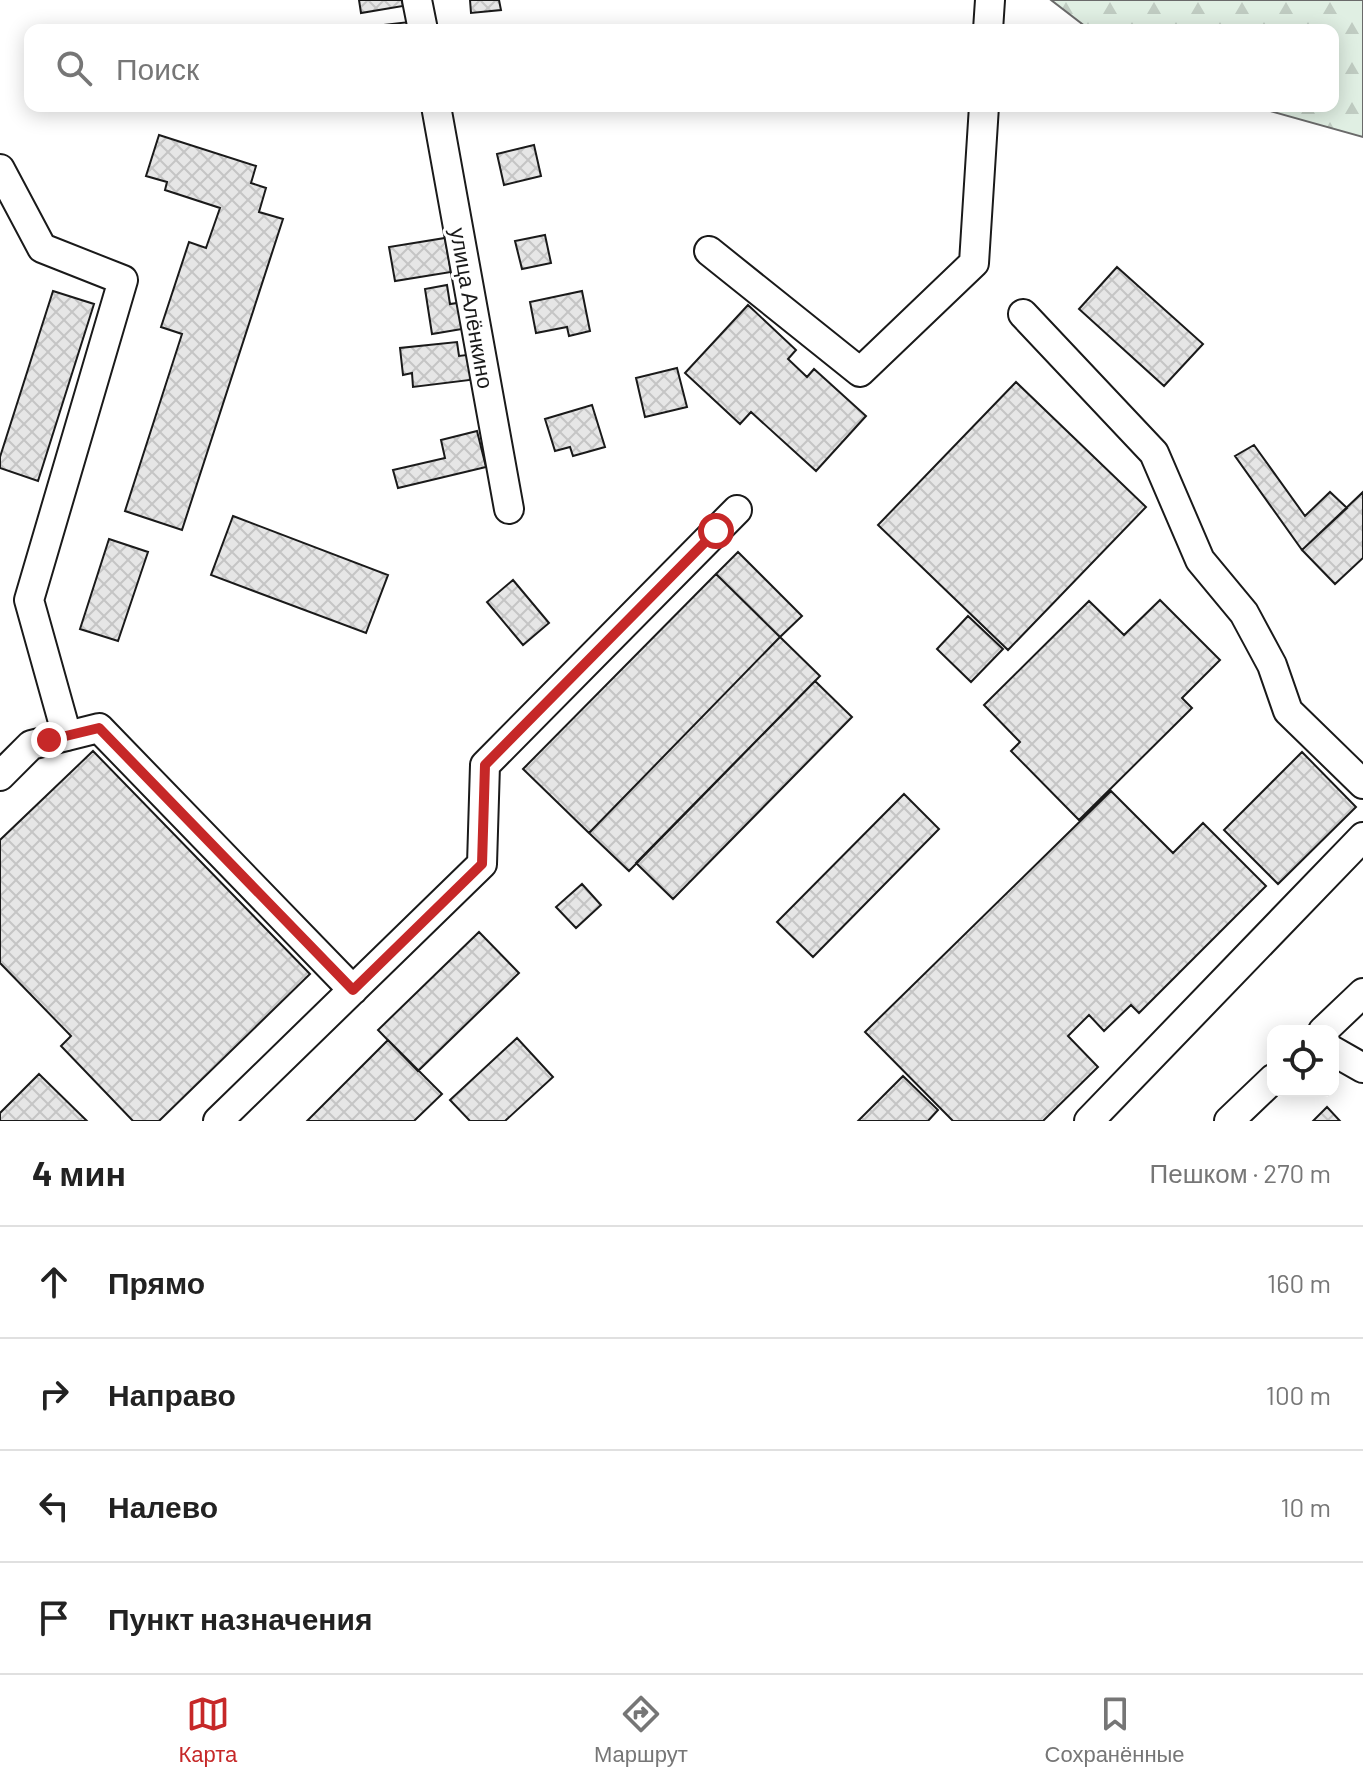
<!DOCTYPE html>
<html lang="ru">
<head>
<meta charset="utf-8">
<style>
	:root { --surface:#fff; --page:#f2f2f2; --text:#222; --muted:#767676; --line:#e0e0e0; --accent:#c62828 }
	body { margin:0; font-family:Barlow,sans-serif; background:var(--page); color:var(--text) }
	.controls { position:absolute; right:24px; bottom:24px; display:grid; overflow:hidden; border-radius:16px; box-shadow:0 4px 20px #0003 }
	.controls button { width:72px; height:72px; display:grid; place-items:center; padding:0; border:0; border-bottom:2px solid var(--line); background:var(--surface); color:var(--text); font:40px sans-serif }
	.stop { position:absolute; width:24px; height:24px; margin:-18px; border:6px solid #c62828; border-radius:50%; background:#fff }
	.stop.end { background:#c62828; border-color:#fff; box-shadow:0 2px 8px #0008 }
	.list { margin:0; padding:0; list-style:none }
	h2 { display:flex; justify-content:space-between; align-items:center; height:104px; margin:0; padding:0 32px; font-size:34px }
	h2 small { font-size:26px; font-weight:400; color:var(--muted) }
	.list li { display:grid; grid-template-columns:52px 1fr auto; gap:24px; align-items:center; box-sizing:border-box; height:112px; padding:0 32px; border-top:2px solid var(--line) }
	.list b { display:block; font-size:30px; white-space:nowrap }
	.list em { font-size:26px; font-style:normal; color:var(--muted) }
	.icon { flex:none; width:44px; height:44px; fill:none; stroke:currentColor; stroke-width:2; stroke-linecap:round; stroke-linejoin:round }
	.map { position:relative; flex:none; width:1363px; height:1121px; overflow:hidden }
	.search { position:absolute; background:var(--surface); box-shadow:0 4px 20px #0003; left:24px; right:24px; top:24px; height:88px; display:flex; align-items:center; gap:20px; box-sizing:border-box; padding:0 28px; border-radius:16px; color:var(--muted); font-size:30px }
	.sheet { height:552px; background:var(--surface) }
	nav { display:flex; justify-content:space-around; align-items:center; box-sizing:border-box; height:112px; border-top:2px solid var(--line); background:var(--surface); font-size:22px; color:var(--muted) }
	nav a { display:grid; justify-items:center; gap:4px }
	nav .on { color:var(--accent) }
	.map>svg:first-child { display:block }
</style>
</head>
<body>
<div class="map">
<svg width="1363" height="1121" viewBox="0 0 1363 1121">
	<defs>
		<pattern id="forest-firs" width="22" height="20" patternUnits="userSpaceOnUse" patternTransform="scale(2)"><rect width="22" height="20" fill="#e0efe3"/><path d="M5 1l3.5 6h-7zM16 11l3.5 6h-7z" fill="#c0ccc2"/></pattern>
		<pattern id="building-cross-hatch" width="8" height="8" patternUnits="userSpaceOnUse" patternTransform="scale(2)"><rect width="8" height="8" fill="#e6e6e6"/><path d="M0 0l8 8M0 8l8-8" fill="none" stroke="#c5c5c5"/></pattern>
	</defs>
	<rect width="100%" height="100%" fill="#fff"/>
	<path fill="url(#forest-firs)" stroke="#6a6a6a" stroke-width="2" d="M1051,0h312v137l-111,-31h81v-76h-243z"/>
	<path fill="url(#building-cross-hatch)" stroke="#1a1a1a" stroke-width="2" d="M359,0h43l1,6 -42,7z
		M470,0h29l2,10 -30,3z
		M409,22l1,8h-61v-1z
		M159,135l97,31 -5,17 15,5 -7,24 24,7 -101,311 -57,-19 57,-177 -21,-7 28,-85 17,6 14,-40 -55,-18 2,-8 -21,-6z
		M534,145l7,31 -37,9 -7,-31z
		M545,235l6,28 -29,6 -7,-28z
		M445,238l6,34 -56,9 -6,-34z
		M1117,267l86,77 -39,42 -85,-77z
		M447,285l3,19 14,-2 4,26 -36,6 -7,-45z
		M53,291l41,13 -56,177 -38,-13v-11z
		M582,291l8,40 -21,5 -2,-9 -31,6 -6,-31z
		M748,305l48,45 -8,9 19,18 7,-8 52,47 -50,55 -65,-59 -11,12 -55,-51z
		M457,342l2,14 16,-2 3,25 -65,8 -1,-14 -9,2 -3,-27z
		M677,368l10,39 -42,10 -9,-39z
		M1016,382l130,125 -138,143 -130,-125z
		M592,405l13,42 -32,9 -3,-9 -15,4 -10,-32z
		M477,431l9,36 -88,21 -5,-18 52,-12 -4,-18z
		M1254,445l51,71 25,-24 17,16 -45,42 -67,-94z
		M1363,492v66l-28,26 -33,-34z
		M233,516l155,59 -22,58 -155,-58z
		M109,539l39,13 -30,89 -38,-12z
		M738,552l64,64 -22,21 -64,-63z
		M716,574l64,63 -191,196 -66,-64z
		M513,580l36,43 -26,22 -36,-43z
		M1160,600l60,60 -38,38 10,10 -113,112 -68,-69 9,-9 -36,-37 105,-104 35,34z
		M968,616l35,33 -32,33 -34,-33z
		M780,637l40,39 -191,195 -40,-38z
		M815,681l37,36 -179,182 -37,-36z
		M93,751l217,223 -151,147h-26l-72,-75 10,-10 -71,-73v-123z
		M1302,752l54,55 -78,77 -54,-54z
		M1111,791l62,62 30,-30 63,63 -127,127 -8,-8 -27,26 -15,-16 -21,21 30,31 -55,54h-90l-88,-89z
		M904,794l35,35 -126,128 -36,-35z
		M582,884l19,21 -25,23 -20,-21z
		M479,932l40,41 -101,98 -40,-41z
		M517,1038l36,39 -48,44h-35l-20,-21z
		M388,1040l54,54 -28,27h-107z
		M39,1074l48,47h-87v-8z
		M903,1076l35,34 -10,11h-70z
		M1327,1107l13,14h-27z"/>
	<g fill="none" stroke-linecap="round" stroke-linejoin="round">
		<defs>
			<path id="minor" d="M417,0l6,30
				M988,30l2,-30
				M436,106l73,403
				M0,169l42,79 81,32 -94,320 38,136
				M709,251l151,121 114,-109 10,-157
				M1023,314l131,139 46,107 44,53 28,52 16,46 75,73
				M0,776l31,-31 68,-17 254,262
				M1323,1031l40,-38
				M1333,1051l30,17
				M218,1121l264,-257 3,-99 252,-255
				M1089,1121l274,-284
				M1229,1121l44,-42"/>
		</defs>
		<use href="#minor" stroke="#1a1a1a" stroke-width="32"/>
		<use href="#minor" stroke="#fff" stroke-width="28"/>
	</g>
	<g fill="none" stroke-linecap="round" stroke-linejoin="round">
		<path stroke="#c62828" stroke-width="10" d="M49,740l50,-12 254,262 129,-126 3,-99 231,-234"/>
	</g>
	<g text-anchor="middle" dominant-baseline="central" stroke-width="6" stroke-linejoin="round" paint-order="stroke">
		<g font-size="22" fill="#1a1a1a" stroke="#fff">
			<text transform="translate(473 308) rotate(80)">улица Алёнкино</text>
		</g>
	</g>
</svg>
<div class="controls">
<button><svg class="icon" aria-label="locate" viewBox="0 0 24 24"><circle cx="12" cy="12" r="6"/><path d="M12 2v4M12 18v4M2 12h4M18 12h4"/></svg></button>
</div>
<div class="stop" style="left:716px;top:531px"></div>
<div class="stop end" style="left:49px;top:740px"></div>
<div class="search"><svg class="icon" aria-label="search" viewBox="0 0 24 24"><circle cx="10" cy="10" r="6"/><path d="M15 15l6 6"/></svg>Поиск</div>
</div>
<section class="sheet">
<h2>4 мин<small>Пешком · 270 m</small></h2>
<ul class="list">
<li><svg class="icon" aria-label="ahead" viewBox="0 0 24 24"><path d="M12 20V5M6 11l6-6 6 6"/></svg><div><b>Прямо</b></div><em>160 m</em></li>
<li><svg class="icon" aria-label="right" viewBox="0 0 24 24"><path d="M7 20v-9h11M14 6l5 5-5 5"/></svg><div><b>Направо</b></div><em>100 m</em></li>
<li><svg class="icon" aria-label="left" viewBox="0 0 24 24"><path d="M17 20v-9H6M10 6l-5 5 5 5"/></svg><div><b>Налево</b></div><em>10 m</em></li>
<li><svg class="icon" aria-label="arrive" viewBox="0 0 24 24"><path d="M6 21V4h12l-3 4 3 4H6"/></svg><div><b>Пункт назначения</b></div></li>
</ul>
</section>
<nav>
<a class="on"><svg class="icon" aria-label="map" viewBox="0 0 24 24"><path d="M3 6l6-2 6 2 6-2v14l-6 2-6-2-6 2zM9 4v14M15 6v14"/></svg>Карта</a>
<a><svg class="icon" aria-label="directions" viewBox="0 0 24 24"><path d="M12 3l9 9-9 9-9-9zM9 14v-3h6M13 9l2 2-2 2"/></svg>Маршрут</a>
<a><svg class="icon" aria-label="saved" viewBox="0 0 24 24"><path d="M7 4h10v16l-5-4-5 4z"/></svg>Сохранённые</a>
</nav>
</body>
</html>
